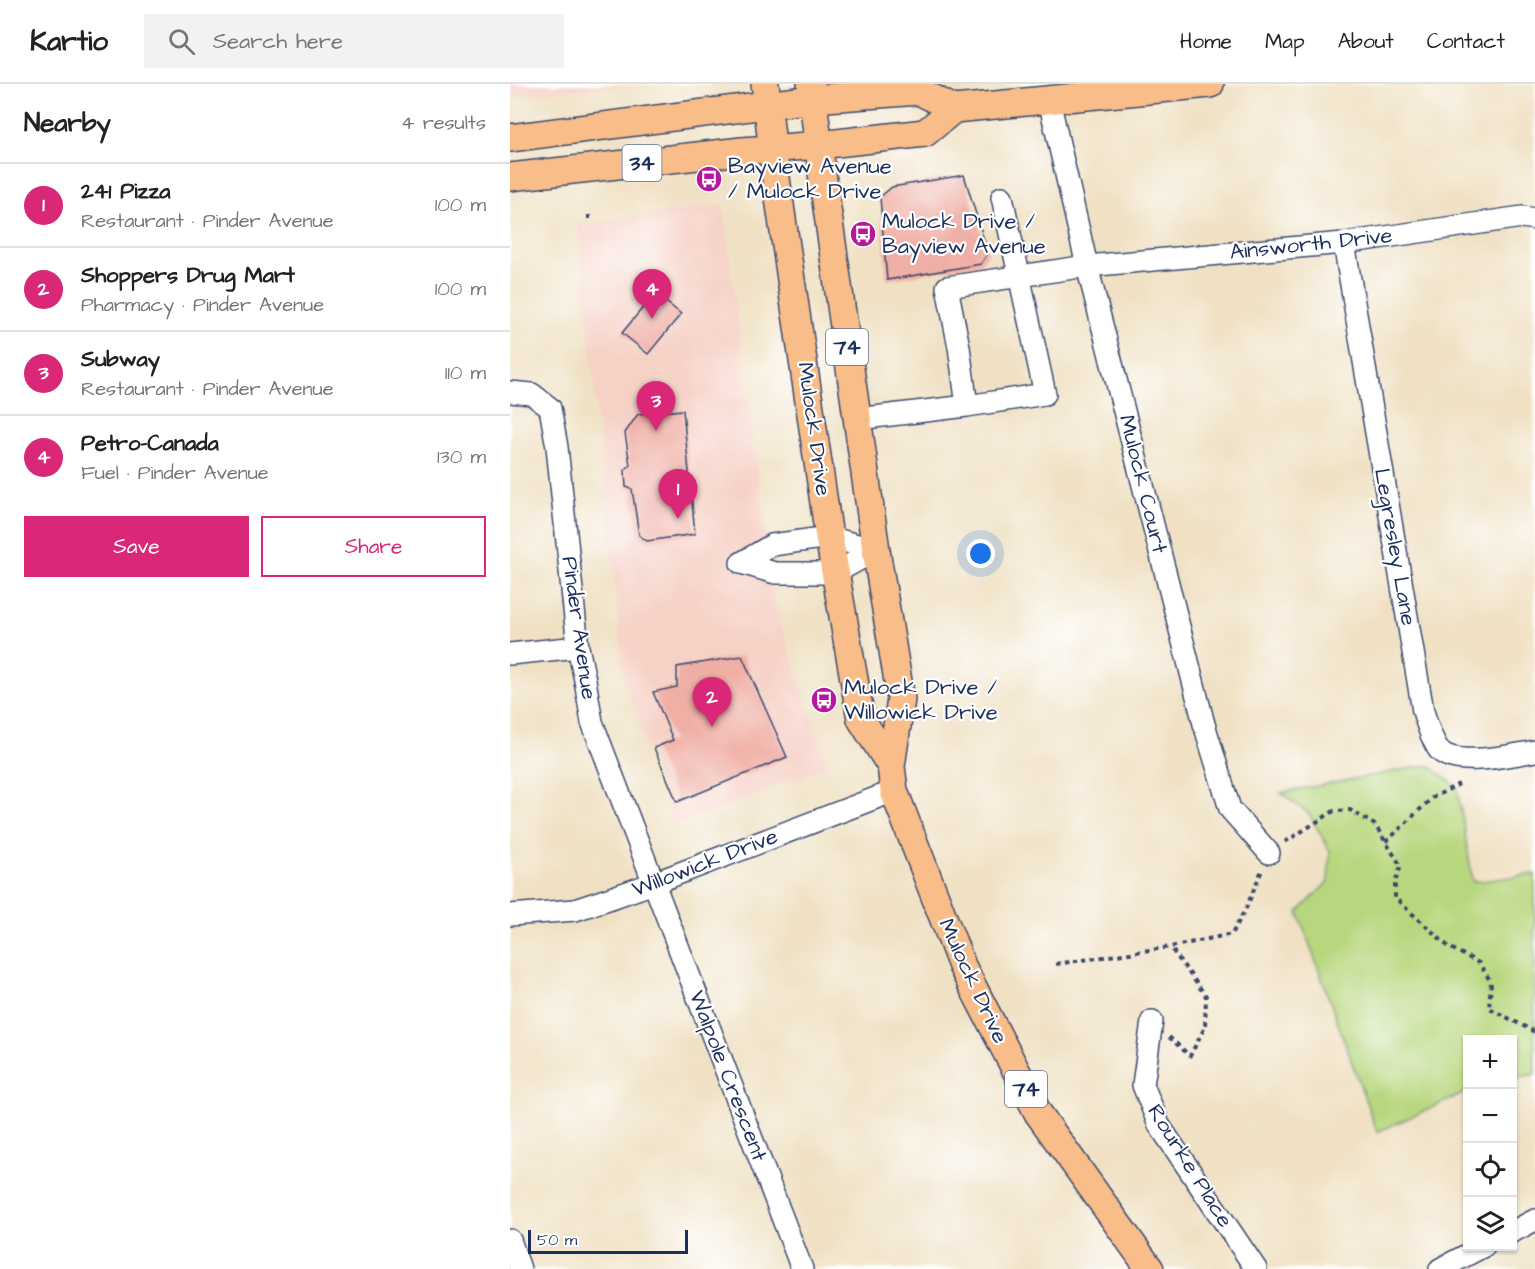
<!DOCTYPE html>
<html lang="en">
<head>
<meta charset="utf-8">
<style>
	:root { --surface:#fff; --page:#f2f2f2; --text:#222; --muted:#767676; --line:#e0e0e0; --accent:#db2777 }
	body { margin:0; font-family:"Architects Daughter",sans-serif; background:var(--page); color:var(--text) }
	.controls { position:absolute; right:18px; bottom:18px; display:grid; overflow:hidden; border-radius:0px; box-shadow:0 2px 4px #0004 }
	.controls button { width:54px; height:54px; display:grid; place-items:center; padding:0; border:0; border-bottom:2px solid var(--line); background:var(--surface); color:var(--text); font:30px sans-serif }
	.scale { position:absolute; left:18px; bottom:15px; width:160px; box-sizing:border-box; padding-left:6px; border:3px solid #1b2f5e; border-top:0; font-size:16px; line-height:21px; white-space:nowrap; color:#1b2f5e; -webkit-text-stroke:4px #fff; paint-order:stroke }
	.you { position:absolute; left:471px; top:470px; width:21px; height:21px; margin:-15px; border:4px solid #fff; border-radius:50%; background:#1a73e8; box-shadow:0 0 0 9px #1a73e833 }
	.badge { display:grid; place-items:center; width:39px; height:39px; border-radius:50%; background:var(--accent); color:#fff; font-size:20px; font-weight:700 }
	.pin { position:absolute; translate:-50% -50px; filter:drop-shadow(0 2px 3px #0008) }
	.pin::after { content:''; position:absolute; top:32px; width:21px; height:18px; background:inherit; clip-path:polygon(0 0,100% 0,50% 100%) }
	.list { margin:0; padding:0; list-style:none }
	h2 { display:flex; justify-content:space-between; align-items:center; height:78px; margin:0; padding:0 24px; font-size:26px }
	h2 small { font-size:20px; font-weight:400; color:var(--muted) }
	.list li { display:grid; grid-template-columns:39px 1fr auto; gap:18px; align-items:center; box-sizing:border-box; height:84px; padding:0 24px; border-top:2px solid var(--line) }
	.list b { display:block; font-size:22px; white-space:nowrap }
	.list p { margin:0; font-size:20px; white-space:nowrap; color:var(--muted) }
	.list em { font-size:20px; font-style:normal; color:var(--muted) }
	.actions { display:flex; gap:12px; padding:18px 24px }
	.actions a { flex:1; padding:14px 0; border:2px solid var(--accent); border-radius:0px; text-align:center; font-size:21px; color:var(--accent) }
	.actions .main { background:var(--accent); color:#fff }
	.icon { flex:none; width:33px; height:33px; fill:none; stroke:currentColor; stroke-width:2; stroke-linecap:round; stroke-linejoin:round }
	.map { position:relative; flex:none; width:1025px; height:1185px; overflow:hidden }
	header { display:flex; align-items:center; gap:36px; box-sizing:border-box; height:84px; padding:0 30px; background:var(--surface); border-bottom:2px solid var(--line) }
	header strong { font-size:28px }
	nav { display:flex; gap:33px; margin-inline-start:auto; font-size:21px }
	.search { width:420px; height:54px; background:var(--page); display:flex; align-items:center; gap:15px; box-sizing:border-box; padding:0 21px; border-radius:0px; color:var(--muted); font-size:22px }
	main { display:flex }
	aside { flex:1; background:var(--surface) }
	.map>svg:first-child { display:block }
</style>
</head>
<body>
<header>
<strong>Kartio</strong>
<div class="search"><svg class="icon" aria-label="search" viewBox="0 0 24 24"><circle cx="10" cy="10" r="6"/><path d="M15 15l6 6"/></svg>Search here</div>
<nav><a>Home</a><a>Map</a><a>About</a><a>Contact</a></nav>
</header>
<main>
<aside>
<h2>Nearby<small>4 results</small></h2>
<ul class="list">
<li><span class="badge">1</span><div><b>241 Pizza</b><p>Restaurant · Pinder Avenue</p></div><em>100 m</em></li>
<li><span class="badge">2</span><div><b>Shoppers Drug Mart</b><p>Pharmacy · Pinder Avenue</p></div><em>100 m</em></li>
<li><span class="badge">3</span><div><b>Subway</b><p>Restaurant · Pinder Avenue</p></div><em>110 m</em></li>
<li><span class="badge">4</span><div><b>Petro-Canada</b><p>Fuel · Pinder Avenue</p></div><em>130 m</em></li>
</ul>
<div class="actions"><a class="main">Save</a><a>Share</a></div>
</aside>
<div class="map">
<svg width="1025" height="1185" viewBox="0 0 1025 1185">
	<rect width="100%" height="100%" fill="#fff"/>
	<filter id="ink" filterUnits="userSpaceOnUse"><feTurbulence type="fractalNoise" baseFrequency=".0167" numOctaves="2"/><feDisplacementMap in="SourceGraphic" scale="12" xChannelSelector="R" yChannelSelector="G"/><feConvolveMatrix kernelMatrix="1 2 1 2 8 2 1 2 1" color-interpolation-filters="sRGB"/></filter>
	<filter id="wash" filterUnits="userSpaceOnUse"><feTurbulence type="fractalNoise" baseFrequency=".008" numOctaves="4" result="noise"/><feDisplacementMap in="SourceGraphic" scale="24" xChannelSelector="R" yChannelSelector="G"/><feGaussianBlur stdDeviation="1.35" result="paint"/><feColorMatrix in="noise" values="0 0 0 0 0 0 0 0 0 0 0 0 0 0 0 0 0 1.4 0 .05"/><feComposite in="paint" operator="in"/></filter>
	<g filter="url(#wash)">
		<rect width="100%" height="100%" fill="#f0e1c4"/>
		<path fill="#f6d1c6" d="M0,0h116l-116,13z
			M213,120l51,399 54,163 -154,60 -50,-147 -46,-454z"/>
		<path fill="#b7d77e" stroke="#69836e" stroke-width="1.5" d="M918,681l29,22 16,95 62,-8v200l-22,4 -1,-38h-44l-1,52 -90,40 -79,-220 30,-30 2,-31 -21,-37 -28,-21z"/>
		<g id="blocks">
			<path fill="#f0afa5" d="M454,91l24,78 -7,11 -94,16 -7,-83 12,-10z
				M145,209l26,21 -33,40 -26,-21z
				M173,326l12,124 -48,7 -8,-6 -7,-46 -6,-2 -1,-17 5,-5 -5,-32 13,-19z
				M232,572l45,101 -110,45 -23,-54 19,-8 -20,-48 24,-5v-20z"/>
		</g>
	</g>
	<g filter="url(#ink)">
		<use href="#blocks" fill-opacity="0" stroke="#3b4a6d" stroke-width="1.5"/>
		<g fill="none" stroke-linecap="round" stroke-linejoin="round">
			<defs>
				<path id="minor" d="M539,16l38,166 117,458 26,85 39,44
					M834,159l79,468c3,10 10,31 16,39 16,18 74,5 96,1
					M0,308l22,2 18,14 7,39 21,200 7,33 7,42 210,547
					M457,322l-8,-59 -12,-60 140,-21 257,-23 178,-26 13,2
					M347,335l110,-13 78,-12 -43,-197
					M231,479l34,10h60l41,-23
					M231,479l31,-18 57,-8 47,13
					M0,570l68,-7
					M0,831l65,-5 33,-11 46,-16 240,-92
					M642,937l-9,64 16,40 97,144
					M1002,1148l23,-12
					M0,1156l10,29
					M930,1185l44,-23"/>
				<path id="major" d="M255,0l11,94 53,359 32,182 30,47
					M301,0l11,89 54,377 25,149 -10,67 3,25 68,175 76,147 112,156
					M0,54l303,-39 106,-8 35,18 256,-25
					M0,93l232,-26 77,-6 106,-12 29,-24"/>
			</defs>
			<use href="#minor" stroke="#3b4a6d" stroke-width="24"/>
			<use href="#major" stroke="#3b4a6d" stroke-width="30"/>
			<path stroke="#3b4a6d" stroke-width="4" stroke-dasharray="4.5 4.5" stroke-linecap="butt" d="M77,133h4
				M775,758l49,-31 16,-1 25,15 26,41 -6,16v16l54,49 30,16 12,19 -2,26 46,24
				M876,758l46,-44 27,-14
				M546,880l114,-17 62,-13 15,-28 15,-36
				M659,953l21,19 15,-29 1,-31 -36,-49"/>
			<use href="#minor" stroke="#fff" stroke-width="21"/>
			<use href="#major" stroke="#f8bd89" stroke-width="27"/>
		</g>
	</g>
	<defs>
		<symbol id="bus-disc" viewBox="-11 -11 22 22"><circle r="9.5" fill="#b5179e" stroke="#fff"/><path d="M-5-6H5V4H4V6H2V4H-2V6H-4V4H-5ZM-3.5-4V0h7V-4ZM-3.5 1.2v1.5H-2V1.2ZM2 1.2v1.5H3.5V1.2Z" fill="#fff"/></symbol>
	</defs>
	<g fill-rule="evenodd">
		<use href="#bus-disc" x="184" y="80" width="30" height="30"/>
		<use href="#bus-disc" x="338" y="135" width="30" height="30"/>
		<use href="#bus-disc" x="299" y="601" width="30" height="30"/>
	</g>
	<g text-anchor="middle" dominant-baseline="central" stroke-width="4.5" stroke-linejoin="round" paint-order="stroke">
		<g fill="#fff" stroke="#5f6d8e" stroke-width="1.5">
			<rect x="112.5" y="61" width="39" height="36" rx="4.5"/>
			<rect x="316" y="245" width="42" height="36" rx="4.5"/>
			<rect x="495" y="987" width="42" height="36" rx="4.5"/>
		</g>
		<g font-size="21" font-weight="bold" fill="#1b2f5e">
			<text x="132" y="79">34</text>
			<text x="337" y="263">74</text>
			<text x="516" y="1005">74</text>
		</g>
		<g font-size="22" fill="#1b2f5e" stroke="#fff" text-anchor="start">
			<text x="218" y="82">Bayview Avenue<tspan x="218" dy="25">/ Mulock Drive</tspan></text>
			<text x="372" y="137">Mulock Drive /<tspan x="372" dy="25">Bayview Avenue</tspan></text>
			<text x="334" y="603">Mulock Drive /<tspan x="334" dy="25">Willowick Drive</tspan></text>
		</g>
		<g font-size="22" fill="#1b2f5e" stroke="#fff">
			<text transform="translate(801 160) rotate(-6)">Ainsworth Drive</text>
			<text transform="translate(304 345) rotate(82)">Mulock Drive</text>
			<text transform="translate(633 400) rotate(76)">Mulock Court</text>
			<text transform="translate(885 463) rotate(80)">Legresley Lane</text>
			<text transform="translate(69 544) rotate(82)">Pinder Avenue</text>
			<text transform="translate(195 779) rotate(-21)">Willowick Drive</text>
			<text transform="translate(463 897) rotate(65)">Mulock Drive</text>
			<text transform="translate(218 992) rotate(69)">Walpole Crescent</text>
			<text transform="translate(680 1082) rotate(58)">Rourke Place</text>
		</g>
	</g>
</svg>
<div class="controls">
<button>+</button>
<button>−</button>
<button><svg class="icon" aria-label="locate" viewBox="0 0 24 24"><circle cx="12" cy="12" r="6"/><path d="M12 2v4M12 18v4M2 12h4M18 12h4"/></svg></button>
<button><svg class="icon" aria-label="layers" viewBox="0 0 24 24"><path d="M12 4l9 5-9 5-9-5zM3 14l9 5 9-5"/></svg></button>
</div>
<div class="scale">50 m</div>
<div class="you"></div>
<div class="pin badge" style="left:168px;top:435px">1</div>
<div class="pin badge" style="left:202px;top:643px">2</div>
<div class="pin badge" style="left:146px;top:347px">3</div>
<div class="pin badge" style="left:142px;top:235px">4</div>
</div>
</main>
</body>
</html>
